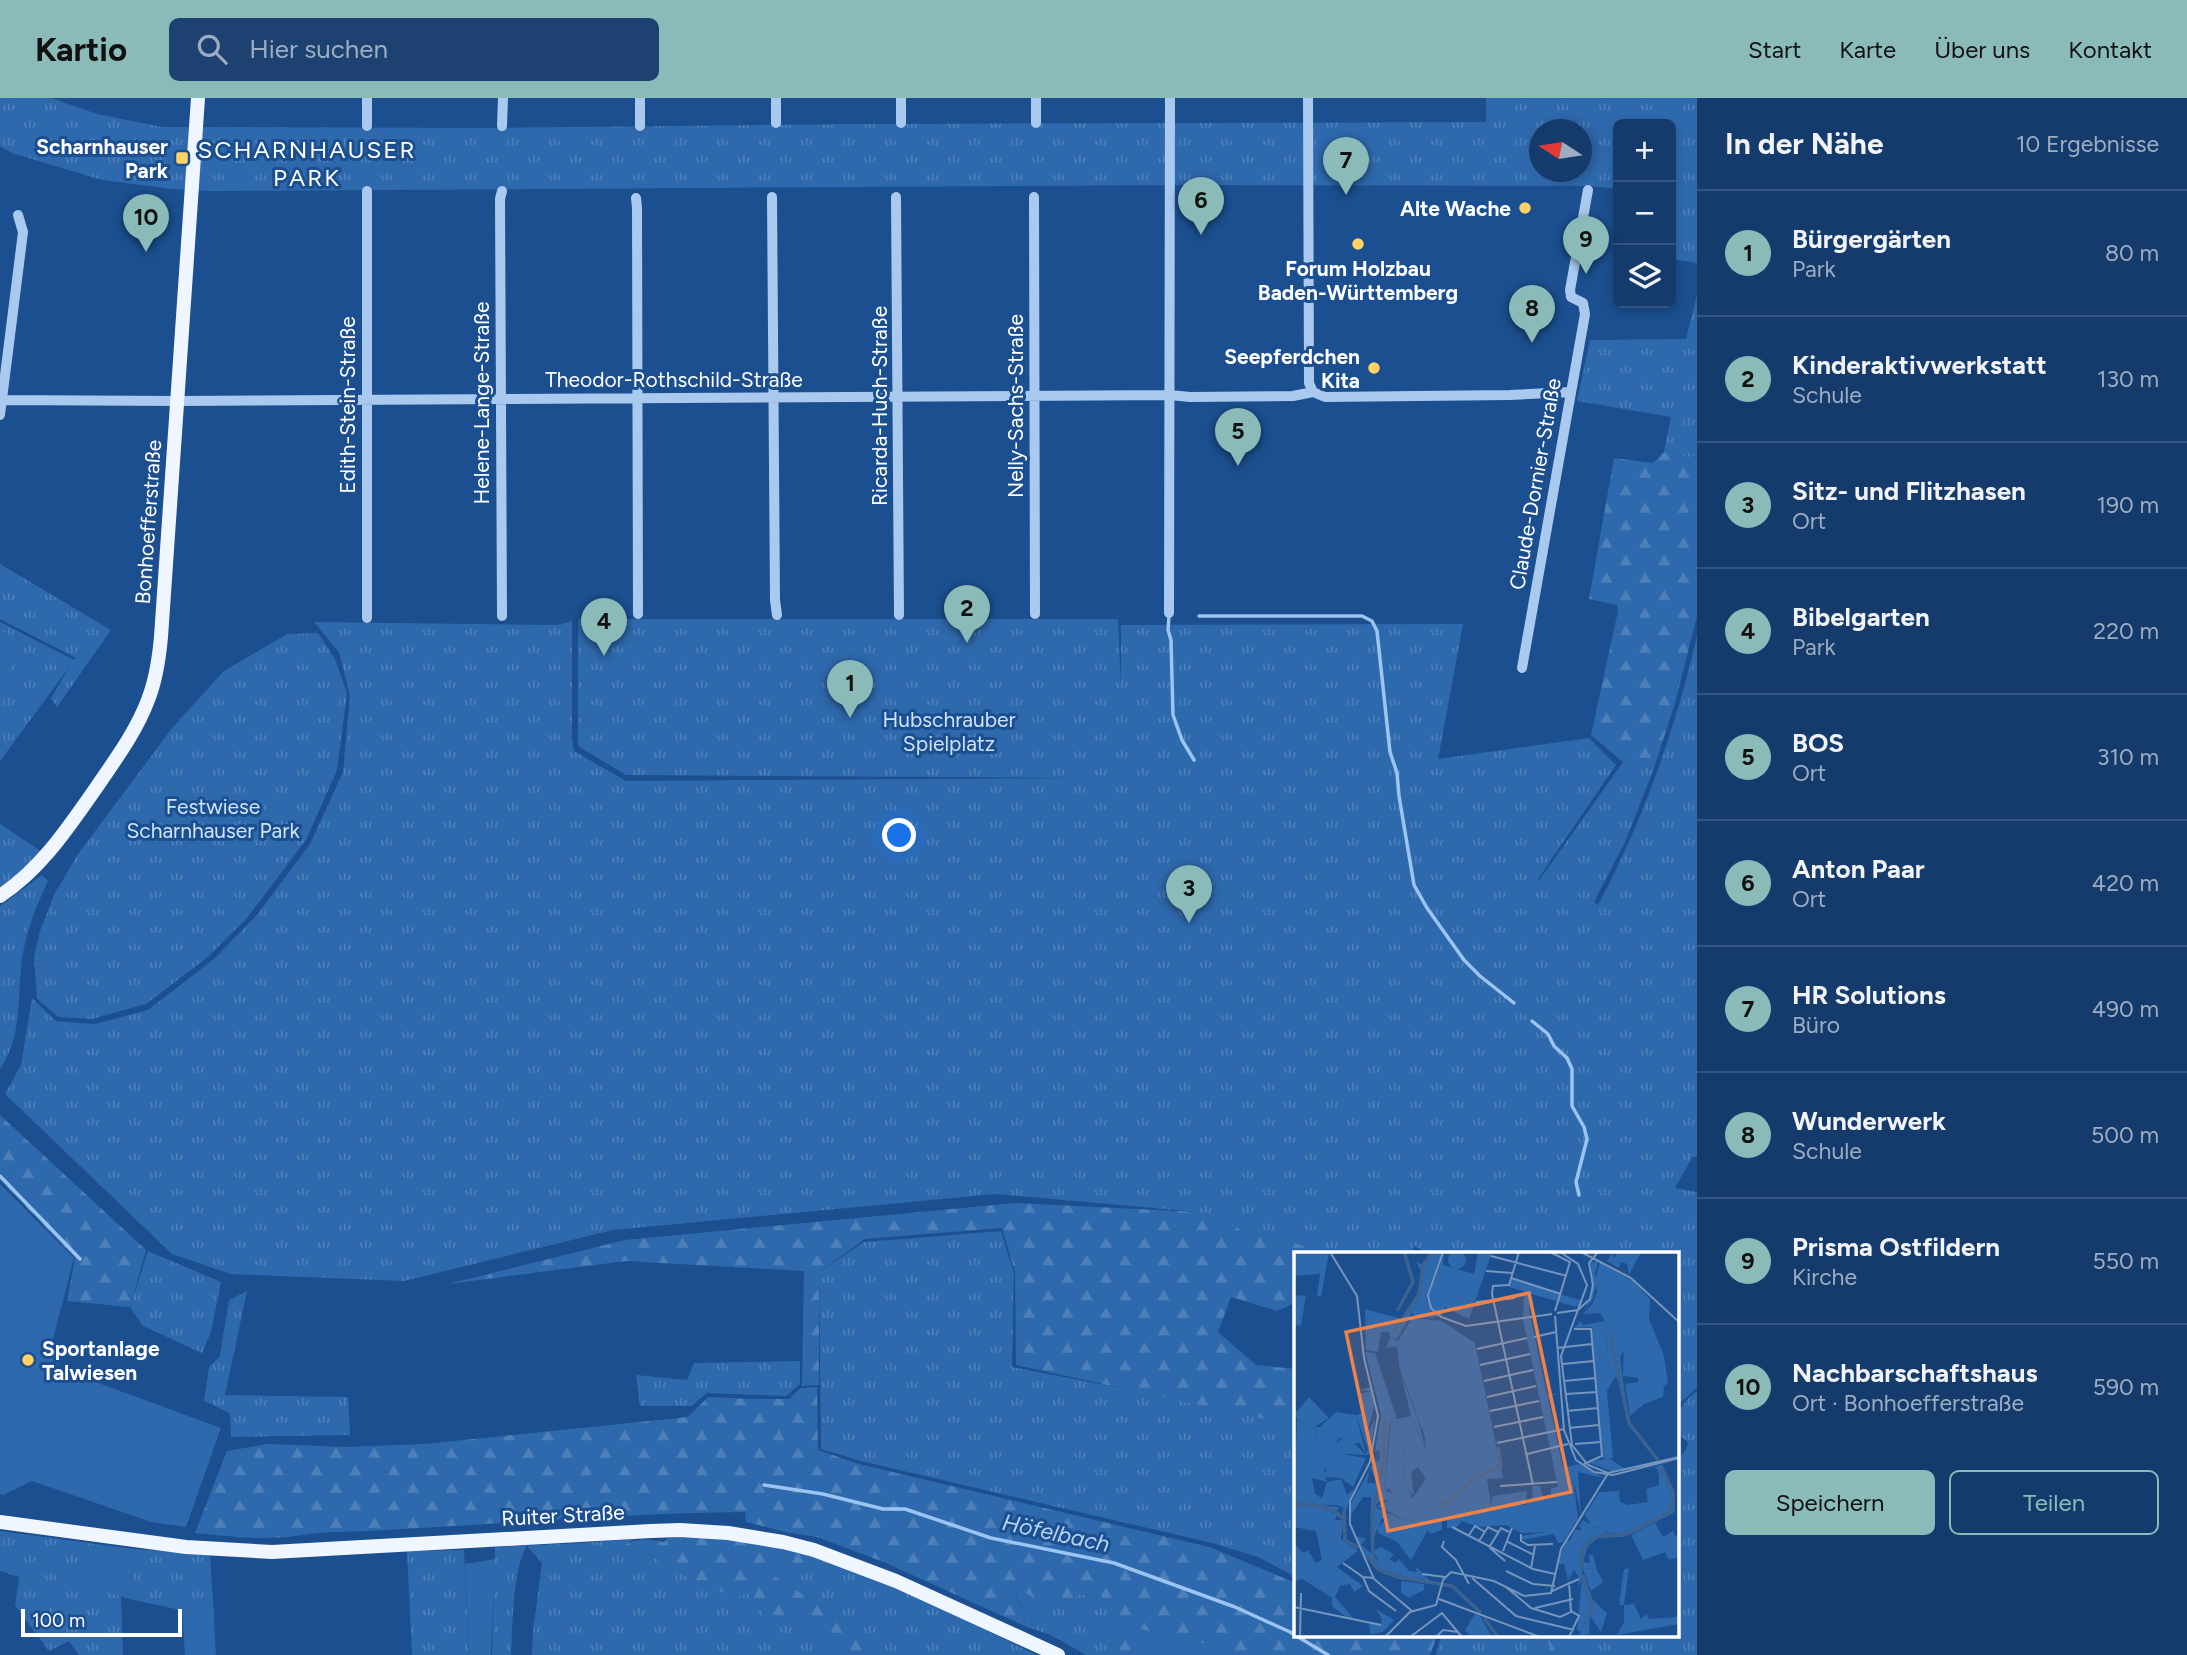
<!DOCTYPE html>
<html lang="de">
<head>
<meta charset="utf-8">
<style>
	:root { --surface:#143b6b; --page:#1d4271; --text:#f1f3f6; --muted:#9dadc1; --line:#33557e; --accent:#8bbbb9 }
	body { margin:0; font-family:Figtree,sans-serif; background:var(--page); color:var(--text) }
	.controls { position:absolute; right:21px; top:21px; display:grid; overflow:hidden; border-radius:10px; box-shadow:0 4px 10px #0003 }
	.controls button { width:63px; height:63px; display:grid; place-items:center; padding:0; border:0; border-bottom:2px solid var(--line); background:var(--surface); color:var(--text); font:35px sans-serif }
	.compass { position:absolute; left:1529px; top:21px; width:63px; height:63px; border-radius:50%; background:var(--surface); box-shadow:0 4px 10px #0003; rotate:282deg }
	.scale { position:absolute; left:21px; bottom:18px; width:161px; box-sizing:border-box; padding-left:7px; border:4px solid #fff; border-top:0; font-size:19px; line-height:24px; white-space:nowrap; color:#fff; -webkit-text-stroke:5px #1b4f8f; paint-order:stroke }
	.you { position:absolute; left:900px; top:738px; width:24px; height:24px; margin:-18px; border:5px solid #fff; border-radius:50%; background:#1a73e8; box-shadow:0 0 0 10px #1a73e833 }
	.badge { display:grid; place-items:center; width:46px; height:46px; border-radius:50%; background:var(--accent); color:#111; font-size:23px; font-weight:700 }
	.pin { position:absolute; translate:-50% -58px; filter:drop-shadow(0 2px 4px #0008) }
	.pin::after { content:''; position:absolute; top:37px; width:24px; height:21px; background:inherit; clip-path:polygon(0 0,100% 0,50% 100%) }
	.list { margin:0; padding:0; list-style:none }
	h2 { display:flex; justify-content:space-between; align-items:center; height:91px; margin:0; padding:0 28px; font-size:30px }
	h2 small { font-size:23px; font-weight:400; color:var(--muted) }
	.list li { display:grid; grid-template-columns:46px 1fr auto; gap:21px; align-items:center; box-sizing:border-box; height:126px; padding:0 28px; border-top:2px solid var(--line) }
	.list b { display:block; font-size:26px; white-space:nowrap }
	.list p { margin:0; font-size:23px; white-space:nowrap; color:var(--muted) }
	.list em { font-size:23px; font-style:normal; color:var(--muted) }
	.actions { display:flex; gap:14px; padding:21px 28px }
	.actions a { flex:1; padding:16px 0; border:2px solid var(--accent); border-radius:10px; text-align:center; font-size:24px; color:var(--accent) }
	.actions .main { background:var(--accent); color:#111 }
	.icon { flex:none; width:38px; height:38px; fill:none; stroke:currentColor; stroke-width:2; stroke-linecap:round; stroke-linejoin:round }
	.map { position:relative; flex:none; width:1697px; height:1557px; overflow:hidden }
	header { display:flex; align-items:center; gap:42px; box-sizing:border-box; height:98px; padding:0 35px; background:var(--accent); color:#111 }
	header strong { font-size:33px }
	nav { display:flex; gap:38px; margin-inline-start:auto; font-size:24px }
	.search { width:490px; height:63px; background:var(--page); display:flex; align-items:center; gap:18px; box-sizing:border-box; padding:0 24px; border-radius:10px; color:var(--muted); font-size:26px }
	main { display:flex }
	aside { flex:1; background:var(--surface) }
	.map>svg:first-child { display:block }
</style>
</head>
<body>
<header>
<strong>Kartio</strong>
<div class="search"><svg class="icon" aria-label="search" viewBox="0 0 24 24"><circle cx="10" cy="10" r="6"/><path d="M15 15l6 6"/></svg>Hier suchen</div>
<nav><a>Start</a><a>Karte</a><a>Über uns</a><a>Kontakt</a></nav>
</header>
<main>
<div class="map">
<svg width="1697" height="1557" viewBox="0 0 1697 1557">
	<defs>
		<pattern id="grass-tufts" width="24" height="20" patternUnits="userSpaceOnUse" patternTransform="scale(1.75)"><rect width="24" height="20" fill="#2e69ad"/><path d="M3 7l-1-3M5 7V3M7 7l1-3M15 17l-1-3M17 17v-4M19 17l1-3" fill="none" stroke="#4d80b9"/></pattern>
		<pattern id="forest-firs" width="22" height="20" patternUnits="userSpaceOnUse" patternTransform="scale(1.75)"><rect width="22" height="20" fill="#2e69ad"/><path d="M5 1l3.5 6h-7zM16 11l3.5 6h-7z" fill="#4d80b9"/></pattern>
	</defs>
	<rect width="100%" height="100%" fill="#1b4f8f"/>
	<path fill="url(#grass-tufts)" fill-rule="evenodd" d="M0,0h51l46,16 65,13 333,1 366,-4 625,-2v-24h211v165l-26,-4v-135h-53v65l-28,-3 -400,-1 -979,6 -38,-2 -71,-9 -90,-27 -12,-7zM1540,32h42v42h-42z
		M1697,197v161l-9,1 -24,-5 7,-35 -94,-16 13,-61 96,-1z
		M0,466l111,66 -54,77 -6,-9 19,-32 -70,95v-139l74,38 2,-2 -76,-39z
		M578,521h540l3,69v-63l342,-1 -25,135 151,-21 27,27 -78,114v3l85,-120 31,6 -29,74 -31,60 4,3c46,-86 77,-175 99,-269v521l-4,-1 -18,32 22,4v196l-16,14 -3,7v-155h-255l1,-2 -9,-6 -2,3 8,5h-91l-58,-18 -25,-4 -49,-20 -203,-18 -382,36 -209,51 -173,-7 -59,-20 -167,-160 16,-29 11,-67 24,23 39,3 53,-14 66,-51 43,-44 53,-71 33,-72 7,-76 -11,-44 -25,-30 244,3 14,-4v117l2,13 52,30 452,-3 -452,-3 -48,-29z
		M318,535l17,26 12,34 -10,77 -31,70 -59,78 -39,39 -62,47 -54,15 -33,-2 -22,-18 -3,-42 6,-26 14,-36 24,-41 95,-127 51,-56 63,-37z
		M0,726l42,28 -42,38z
		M42,777l6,6c-12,25 -22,51 -26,78 -5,38 1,76 -22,110v-163z
		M1001,1133l13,42 -2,94 284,55v155l-38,-20 -46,-14 -351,-82 -40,-12 -2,-177 45,-30z
		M148,1153l73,31 -10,50 -9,21 -59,-27 -13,-19z
		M247,1193l-22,104 123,2 2,38 -119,2 -1,-24 -26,-12 5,-34 11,-11 9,-56z
		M800,1263v23l-14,12 -79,-3 -15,13h-52l-4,-31 51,5 7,-17z
		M1697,1293v264h-119l-5,-19h105v-178l8,-8 2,-8 -10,-8c0,-23 1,-28 19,-43z
		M0,1433l96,13 -15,39 40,13 2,59h-44l-10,-14 -20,10 -34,-46 4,-28 -19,-6z
		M635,1441l-15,8 22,2 26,19 81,26 17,23 42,4 27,26v8h-303l1,-24 9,-68 -15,-17c-15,24 -14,80 -16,109h-19l3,-108 87,-4z
		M135,1451l75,6 4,62 -85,-18z
		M464,1452l5,105h-57l-5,-104z
		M812,1455l117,49 107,53h-163l-11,-23 -100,-64 2,-5z
		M1015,1488l33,20 31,-12 22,2 15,27 -7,32h-23l-35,-20 -24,-8 5,-8 -15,-18z
		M1441,1538h105l4,12 -8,7h-106z"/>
	<path fill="url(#forest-firs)" d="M1664,354l24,5 9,-1v160l-22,87 -21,65 -31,-6 -32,-27 27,-124 -1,-6 -28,-6 25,-141 39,5z
		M0,1017l146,135 -16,57 -63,-6 8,-43 -75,-78z
		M1015,1105l183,9 49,20 25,4 58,18h-34v48l-19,9 -46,-14 -13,35 38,33 40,4v57l-280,-61 -1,-93 -13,-44 -137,11 -46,33v113l-17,1 2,-115 -178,-10 -178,23 177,-44z
		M817,1289l1,63 41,14 350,83 87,36v53h141l-7,19h-321l7,-32 -15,-27 -22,-2 -17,15 -14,-3 -33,-19 2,15 15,17 -5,8 -141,-64 -69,-26 -32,-5 -39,-10 -1,-10c-136,1 -270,15 -406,20 -26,0 -53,7 -80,6 -21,0 -42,-3 -64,-5l32,-82 41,-7 77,3 80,-3 263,-27 20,-20 43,2h38l12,-11z
		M706,1439l44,5 62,11 13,11v5l-61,-6 -2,5 100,64 11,23h-38v-8l-27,-25 -42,-5 -17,-23 -16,3 -65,-29 -26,-19 -22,2v-4c16,-9 26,-9 44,-5l4,-4z
		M1546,1538h27l5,19h-36l8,-7z"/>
	<path fill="#2e69ad" d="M0,532l23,12 -16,32 -7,-3z
		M0,1086l74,74 -21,81 -1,11 8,19 161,59 -35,99 -35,-5 -119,-41 -29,14 -3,-1z
		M96,1446l39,5 -6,50 -49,-16z
		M495,1461l-4,96h-22l-4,-91z
		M182,1512l32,7 2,38h-31z
		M1136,1530l98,22 14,5h-119z"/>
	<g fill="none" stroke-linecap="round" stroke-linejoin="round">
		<path stroke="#9cc4f0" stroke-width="3.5" d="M1169,518l-1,14 3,10 2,75 9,25 12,20
			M1199,518h163l10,5 5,10 13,121 7,21 2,23 15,89 13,23 37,52 16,16 34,27
			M1532,923l16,13 6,12 13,12 5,11v37l12,21 3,12 -11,43 3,13
			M0,1078l80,83
			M764,1387l59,9 60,15h22l86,29 123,25 121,44 55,25 38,23"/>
		<path stroke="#a9c9ee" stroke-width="10" d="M1036,0v25
			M1308,0l1,285 4,9
			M776,25v-25
			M901,25v-25
			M367,28v-28
			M502,28l1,-28
			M640,28v-28
			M367,93v427
			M772,99l3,403 2,15
			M896,99l3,418
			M1034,99l1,417
			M636,100l1,10 1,406
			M0,302l178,1 992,-6 20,2 103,-1 20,-4 12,5 185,-2 60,-3
			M0,317l23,-183 -5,-17
			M1169,515l1,-515
			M502,518l-2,-417 2,-8
			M1522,570l63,-354 -2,-11 -12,-6 -1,-7 18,-100"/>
		<path stroke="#f0f6ff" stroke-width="14" d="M0,798c41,-27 68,-68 96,-108 19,-28 40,-56 52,-88 8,-20 11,-41 13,-63l37,-539
			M0,1424l186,25 86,5 379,-21 29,-1 48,3 55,9 31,8 82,31 162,74"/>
	</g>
	<g fill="#ffd166" stroke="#1b4f8f" stroke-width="2.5">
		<rect x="175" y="53" width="14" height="14" rx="3.5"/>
		<circle cx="1525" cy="110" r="7"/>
		<circle cx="1358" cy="146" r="7"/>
		<circle cx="1374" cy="270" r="7"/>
		<circle cx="28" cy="1262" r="7"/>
	</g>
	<g text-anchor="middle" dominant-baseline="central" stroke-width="6" stroke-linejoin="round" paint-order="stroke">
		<g font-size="21" font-weight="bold" fill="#fff" stroke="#1b4f8f" text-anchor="end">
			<text x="168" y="48">Scharnhauser<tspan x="168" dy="24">Park</tspan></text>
			<text x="1511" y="110">Alte Wache</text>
			<text x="1358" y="170" text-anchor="middle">Forum Holzbau<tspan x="1358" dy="24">Baden-Württemberg</tspan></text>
			<text x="1360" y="258">Seepferdchen<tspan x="1360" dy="24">Kita</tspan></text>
			<text x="42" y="1250" text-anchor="start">Sportanlage<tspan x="42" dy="24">Talwiesen</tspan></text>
		</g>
		<g font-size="21" fill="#fff" stroke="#1b4f8f">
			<text x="674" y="281">Theodor-Rothschild-Straße</text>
			<text transform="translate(481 305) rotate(-90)">Helene-Lange-Straße</text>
			<text transform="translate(347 307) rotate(-90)">Edith-Stein-Straße</text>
			<text transform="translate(879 308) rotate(-90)">Ricarda-Huch-Straße</text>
			<text transform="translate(1015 308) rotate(-90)">Nelly-Sachs-Straße</text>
			<text transform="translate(1535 386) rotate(-80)">Claude-Dornier-Straße</text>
			<text transform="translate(148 424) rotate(-86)">Bonhoefferstraße</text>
			<text transform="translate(563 1417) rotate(-3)">Ruiter Straße</text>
		</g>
		<g font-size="21" fill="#cfe3fa" stroke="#1b4f8f">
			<text x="949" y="621">Hubschrauber<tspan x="949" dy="24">Spielplatz</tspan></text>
			<text x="213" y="708">Festwiese<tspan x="213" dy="24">Scharnhauser Park</tspan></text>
		</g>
		<g font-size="23" font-style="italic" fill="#b5d3f5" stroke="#1b4f8f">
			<text transform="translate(1056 1435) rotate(12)">Höfelbach</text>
		</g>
		<g font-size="24" letter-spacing="2" fill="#fff" stroke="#1b4f8f">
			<text x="307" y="51">SCHARNHAUSER<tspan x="307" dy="28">PARK</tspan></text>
		</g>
	</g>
	<g transform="translate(1294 1154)">
		<rect width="385" height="385" fill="#1b4f8f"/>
		<path d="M0,0h35l-8,45 -4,-1 3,-22 -26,2zM139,0h9l-15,42 11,23 -22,1 -5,-7zM150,0l-1,13 31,9 4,-22h14l-23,67 -24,-12 -4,10 -6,-5 -6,-17zM305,9l-4,12 1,4 4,-15 34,20 16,17 -1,20 15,37 4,27 -4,3 -1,11 -19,7 -14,12 -5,-32 13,-2v-4l-15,-2 1,-37 -18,-5 3,34 7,7 -9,16 6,67h-4l16,11 -11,3 -27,-10 20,-3 -4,-1 -12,-131 -17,1 7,-7 2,4 22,-4 -5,-8 -17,1 10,-11 4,-11 -1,-7 -3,14 -10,12 9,-15 -1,-34zM218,27l71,22 -7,6 -45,-13 -2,16 18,85 12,-2 -11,5 15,70 16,-4 25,14 -26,-6 3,43 -8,-38 5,42 -15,23 -5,1 -4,-9 -33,6v-4l24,-4 -24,1 -15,-8 -28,2 -16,-6 -6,7h-9v-10l-5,-1v13l-12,4 -2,-4 -17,30 -14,-18 -19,-9v-6l13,-12 23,7 -38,-16 13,-5 3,-8 -3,-5 -5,3 7,-68 20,-5 10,21 -16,5 -3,56 7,-12 3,11 14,-20 -1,-42 -25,-67 -3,-24 -11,2 4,-10 8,3 14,-23 30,3 33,22 28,135 -16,1 4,25 35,1 7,-8 -1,-11h8l3,11h8v-9l7,-1 -35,-167 1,-29 -15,-4zM0,43l12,1 -5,30 -7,-1zM77,135l4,16 -7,27 -1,4 8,-15 -5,36 -29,-1 -6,-9 8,-8 5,10 7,-3 10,10 3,-4 -12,-35 6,-2 -4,-19 13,-3 -14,-1zM15,145l20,21 -21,13 -14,-16zM376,210l-8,3 12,27v16l-38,20h-15v7l-18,-3v-5l-9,1 -9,-13 14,-23 20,-1 1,11 8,3 20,-3 -2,-13 13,-4v-10l-3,-8 -12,3zM76,217l-3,14h9l-5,14h-8l-12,18 -1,-10zM47,227l6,16 7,-6 -10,27 -1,-9 -7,-2h-19l-3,-5 -20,2 3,-8 25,4 5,-16zM33,258l10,5 -2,5h9l-3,19 17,12 -21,16 26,19 -9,6 -4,-8 -10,2 -5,11 18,21h-6l-15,-12v-8l-17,-11 -13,-8 -8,2v-38l9,10 5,-3 8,13 6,-3 -9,-43zM361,271l8,14 10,-6 6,10v17l-11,1 -3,-7 -22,8 -12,-25zM299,276l-16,32 3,19 -6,-9 -6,11 -4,-17h-7l10,-24 8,4zM87,295l13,7 -4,5 5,4 4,-4 10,12 8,1 -2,-6 11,10 -6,4 -18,-3 -20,-9 -9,-17zM288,325l9,31 -10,24 -4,-2zM107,329l23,3v6l-15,8 -8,-5zM181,362l5,2 12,21h-21l-6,-7z" fill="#2e69ad"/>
		<path d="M139,0l-12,45 -24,42 -7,-1 -1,-7h5l23,-37 5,-21 -6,-12 5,3zM312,82l18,5 3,6 -7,12 10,74 -10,-48 -11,-15zM71,100l10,1 22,66 14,-3 -10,-41 18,47 9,39 -2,18 -8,-12 -7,5 3,25 -5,-8 -3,12 -4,-2 3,-55 16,-6 -10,-20 -21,5 -6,67 8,3 -3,8 -8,-1 -6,6 10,8 17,-1 12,10 -19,-8 -13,4 -10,22 2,16 16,16 27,7 10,-3 3,6 -32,-4 -21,-9 -13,-16 -8,-18 10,3 -5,6 10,8v-59l5,-12 -6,-15 10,-8 -1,-9 -4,2 6,-37zM42,160l20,3 10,39 -7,-12 -11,5 -8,-3 3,-7 -13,5 -6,-5 -4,-10zM3,167l11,12 6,-4 3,16 12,8 -11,7 12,4v8l-6,-1 3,13 -15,-4 3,16 7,4 -28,-3zM233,239l-1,13h-35l2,-8zM20,248l3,5 23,2 -6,6 -7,-3 -14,7 8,21 -6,-7 -21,-4v-25zM380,256l1,4 -37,19 -15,6 -25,1 -10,8 -5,16 7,1 -1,-8h4l3,13 -13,1 -1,4 11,27 14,13 -6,19 -11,-16 -1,18 -10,3 12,-29 -9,-30 -3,9 -2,-27 16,-32 10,-1 1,6 17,2v-9l13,-2 2,4zM353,361l1,6 29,-2 2,7 -62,11 7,-13 17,-3z" fill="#2e69ad"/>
		<path d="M154 8a9 9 0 1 1 18 0a9 9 0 1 1-18 0ZM319,0l1,7 3,-7h24l-12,23 -2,-11 -6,-2 -2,6 -12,-7zM149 27a9 9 0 1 1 18 0a9 9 0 1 1-18 0ZM71,57l37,10 -8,12 -13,1 -3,20 -12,-2zM20,175h6l10,15 8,-4 -2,8 5,8 25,4 -13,29 -12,-9 -18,-1 7,-15 -18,-1 -1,-9 6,-4 11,2 -11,-7zM289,268l5,4 4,-3 1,7 -18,16 -6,-1 6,-13h7l-3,-4zM302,316l7,14 -12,9 -8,-22zM335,316l-5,37 10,-1 7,15 -17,3v-17h-5l5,-36zM82,357l18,11 -11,12 -13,2 -1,-12 12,2 1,-5z" fill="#2e69ad"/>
		<path fill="none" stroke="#3c6290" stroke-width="3.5" d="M103,59l16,-29 -9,-30M100,79l25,-36 4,-29 9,-14M316,82l19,89 29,37M166,241l11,-14 30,-12 -3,-20M0,251l36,5 13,10M145,254l19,-10M50,259l1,29 13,8M301,285l31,-3 47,-24v-18l-12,-26M73,304l12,14 19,7 54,9 29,27M79,311l-1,-48 12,-55 1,-43M287,318l1,-19 11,-13M289,323l10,34 -7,9M190,366l14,19"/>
		<path fill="none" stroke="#7695bc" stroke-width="2" d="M36,0l27,44 7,62 14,58 -8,46 -20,39v23l24,55 38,32M149,0l-15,43 3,13 10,9 25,9 86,-12M225,0l-10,33 -16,1 -1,8 41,191M256,0l20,10 -15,49M266,0l18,12 9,21 -26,71 11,89 16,20 20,8 71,-16M287,0l50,26 48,44M197,4l76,20M192,19l26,2M217,26l50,16M182,50l39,-4M263,61l21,-3 12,-11 3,-14 -4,-22 9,-11M261,64l9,114 12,30 18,12 19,3 66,-17M280,77h17l11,127 -18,8M240,85l22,-5M263,96l35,-4M183,97l50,-11M269,112l31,-3M186,113l50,-11M190,129l49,-11M270,129l31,-3M272,142l31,-2M193,145l49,-11M196,159l49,-10M273,159l31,-3M200,175l49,-10M275,176l30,-3M203,191l67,-14M281,192l26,-2M233,202l41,-10M206,234l57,-4M158,275l81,42 22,5M227,282v7l7,4 25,-1M175,283l6,-9 10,6M150,289l-2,6 14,13 13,24M185,289l9,-14 10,5M212,289l28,14M196,294l11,-18 8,4M195,295l16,14M209,299l9,-23M49,311l20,14 11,1M237,316l4,-22M212,319l27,13 22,2M128,322l23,3M69,325l6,14 27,20M178,326l44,38 58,14M212,335l25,21 29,9 11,-5 -2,-30M258,339l27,-12M145,347l101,38M0,355l87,18M241,356l38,-9M6,385l1,-44M91,385l25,-25 26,-7 7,-25 8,-8 43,9 30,15 27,-3 10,-44 46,-74M116,385l32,-24 20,24M142,385l7,-7 15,2M275,385l10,-21 -8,-5"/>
		<path fill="#ee8249" fill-opacity="0.15" stroke="#ee8249" stroke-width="3.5" d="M235,41l42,199 -183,39 -42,-199z"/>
		<rect width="385" height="385" fill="none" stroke="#fff" stroke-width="3.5"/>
	</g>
</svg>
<div class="controls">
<button>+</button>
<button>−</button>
<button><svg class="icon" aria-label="layers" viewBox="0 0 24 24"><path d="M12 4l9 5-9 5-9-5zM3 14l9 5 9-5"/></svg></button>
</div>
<svg class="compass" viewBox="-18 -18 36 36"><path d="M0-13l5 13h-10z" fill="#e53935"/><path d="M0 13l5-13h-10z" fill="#9dadc1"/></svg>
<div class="scale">100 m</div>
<div class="you"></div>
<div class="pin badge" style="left:850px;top:620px">1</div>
<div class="pin badge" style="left:967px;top:545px">2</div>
<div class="pin badge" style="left:1189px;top:825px">3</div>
<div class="pin badge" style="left:604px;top:558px">4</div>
<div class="pin badge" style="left:1238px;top:368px">5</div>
<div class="pin badge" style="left:1201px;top:137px">6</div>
<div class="pin badge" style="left:1346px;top:97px">7</div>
<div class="pin badge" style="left:1532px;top:245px">8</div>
<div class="pin badge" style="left:1586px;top:176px">9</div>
<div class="pin badge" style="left:146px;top:154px">10</div>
</div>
<aside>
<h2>In der Nähe<small>10 Ergebnisse</small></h2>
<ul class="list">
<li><span class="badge">1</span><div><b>Bürgergärten</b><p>Park</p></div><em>80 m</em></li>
<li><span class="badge">2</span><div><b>Kinderaktivwerkstatt</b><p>Schule</p></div><em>130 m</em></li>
<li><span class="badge">3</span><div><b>Sitz- und Flitzhasen</b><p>Ort</p></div><em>190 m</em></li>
<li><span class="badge">4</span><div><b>Bibelgarten</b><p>Park</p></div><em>220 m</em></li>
<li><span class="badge">5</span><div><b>BOS</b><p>Ort</p></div><em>310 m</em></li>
<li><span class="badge">6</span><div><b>Anton Paar</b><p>Ort</p></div><em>420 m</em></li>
<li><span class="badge">7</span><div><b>HR Solutions</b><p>Büro</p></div><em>490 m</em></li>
<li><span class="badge">8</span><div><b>Wunderwerk</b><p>Schule</p></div><em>500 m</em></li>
<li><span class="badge">9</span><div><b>Prisma Ostfildern</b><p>Kirche</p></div><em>550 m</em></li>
<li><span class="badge">10</span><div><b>Nachbarschaftshaus</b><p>Ort · Bonhoefferstraße</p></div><em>590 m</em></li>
</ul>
<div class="actions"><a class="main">Speichern</a><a>Teilen</a></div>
</aside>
</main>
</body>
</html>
